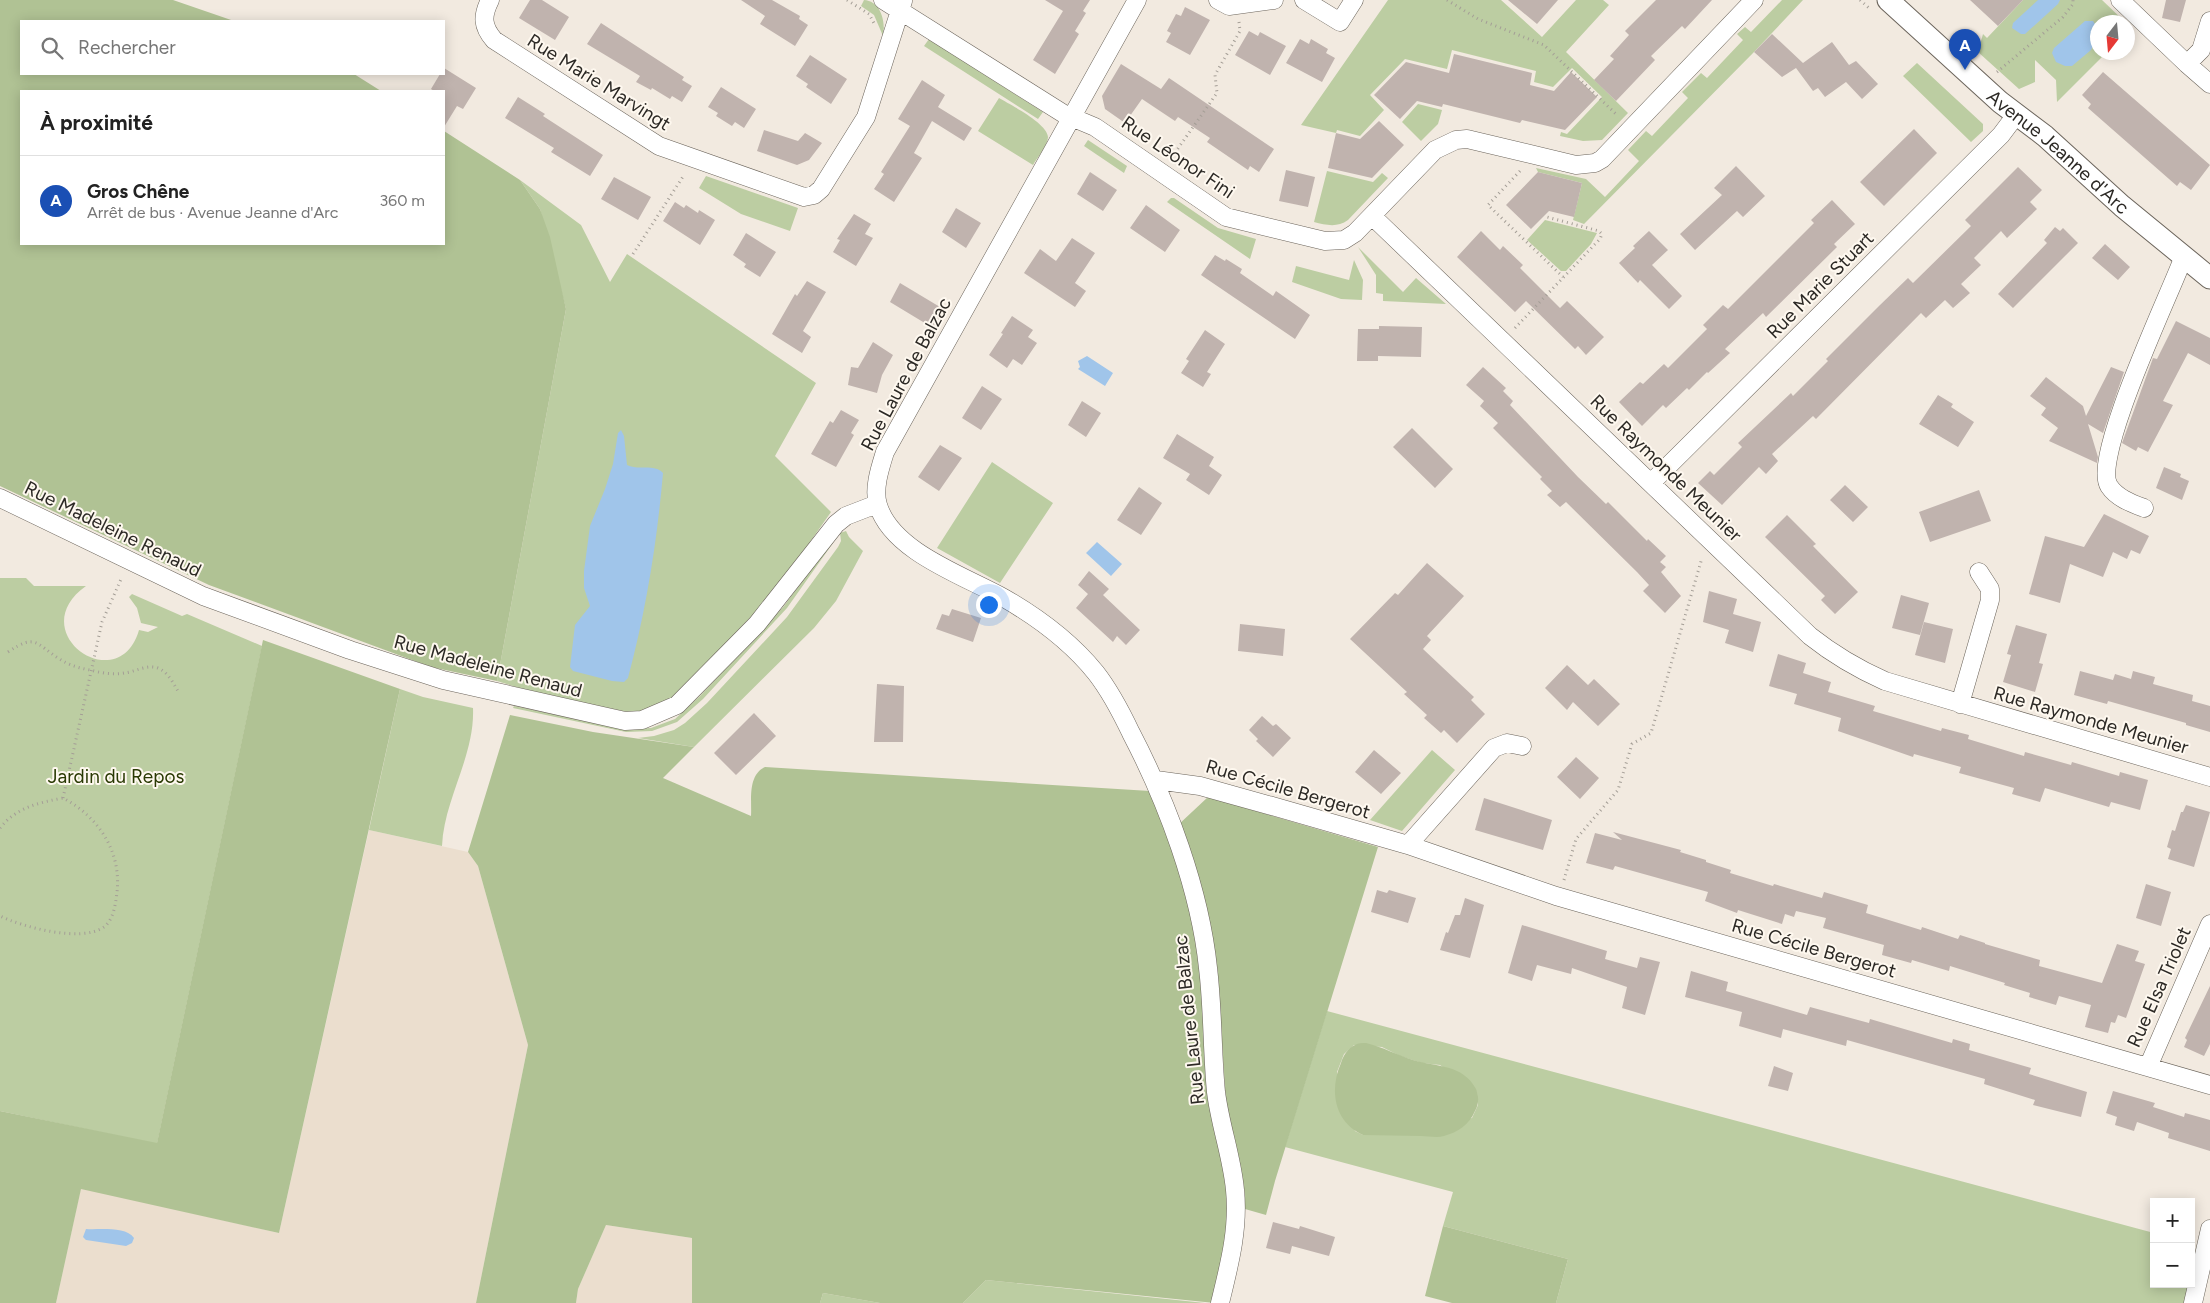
<!DOCTYPE html>
<html lang="fr">
<head>
<meta charset="utf-8">
<style>
	:root { --surface:#fff; --page:#f2f2f2; --text:#222; --muted:#767676; --line:#e0e0e0; --accent:#297376 }
	body { margin:0; font-family:Figtree,sans-serif; background:var(--page); color:var(--text) }
	.controls { position:absolute; right:15px; bottom:15px; display:grid; overflow:hidden; border-radius:0px; box-shadow:0 2px 12px #0003 }
	.controls button { width:45px; height:45px; display:grid; place-items:center; padding:0; border:0; border-bottom:1px solid var(--line); background:var(--surface); color:var(--text); font:25px sans-serif }
	.compass { position:absolute; left:2090px; top:15px; width:45px; height:45px; border-radius:50%; background:var(--surface); box-shadow:0 2px 12px #0003; rotate:196deg }
	.you { position:absolute; left:988px; top:604px; width:18px; height:18px; margin:-12px; border:4px solid #fff; border-radius:50%; background:#1a73e8; box-shadow:0 0 0 8px #1a73e833 }
	.badge { display:grid; place-items:center; width:32px; height:32px; border-radius:50%; background:var(--accent); color:#fff; font-size:16px; font-weight:700 }
	.pin { position:absolute; translate:-50% -41px; filter:drop-shadow(0 1px 2px #0008) }
	.pin::after { content:''; position:absolute; top:26px; width:18px; height:15px; background:inherit; clip-path:polygon(0 0,100% 0,50% 100%) }
	.list { margin:0; padding:0; list-style:none }
	h2 { display:flex; justify-content:space-between; align-items:center; height:65px; margin:0; padding:0 20px; font-size:21px }
	h2 small { font-size:16px; font-weight:400; color:var(--muted) }
	.list li { display:grid; grid-template-columns:32px 1fr auto; gap:15px; align-items:center; box-sizing:border-box; height:90px; padding:0 20px; border-top:1px solid var(--line) }
	.list b { display:block; font-size:19px; white-space:nowrap }
	.list p { margin:0; font-size:16px; white-space:nowrap; color:var(--muted) }
	.list em { font-size:16px; font-style:normal; color:var(--muted) }
	.icon { flex:none; width:28px; height:28px; fill:none; stroke:currentColor; stroke-width:2; stroke-linecap:round; stroke-linejoin:round }
	.map { position:relative; flex:none; width:2210px; height:1303px; overflow:hidden }
	.search { position:absolute; background:var(--surface); box-shadow:0 2px 12px #0003; left:20px; top:20px; width:425px; height:55px; display:flex; align-items:center; gap:12px; box-sizing:border-box; padding:0 18px; border-radius:0px; color:var(--muted); font-size:19px }
	.panel { position:absolute; background:var(--surface); box-shadow:0 2px 12px #0003; left:20px; top:90px; width:425px; height:155px; border-radius:0px }
	.map>svg:first-child { display:block }
</style>
</head>
<body>
<div class="map">
<svg width="2210" height="1303" viewBox="0 0 2210 1303">
	<rect width="100%" height="100%" fill="#f2eae0"/>
	<path fill="#ebdece" d="M369,830l99,22 10,14 50,179 -52,258h-420l25,-115 198,45z
		M606,1225l86,13v65h-116l2,-14z"/>
	<path fill="#bccda2" fill-rule="evenodd" d="M864,0c17,1 22,22 19,36l-9,-21 -13,-9z
		M1388,0h113l41,37 34,-37h27l6,5 -43,47 62,61 -26,27 -19,1 -23,-5 1,-4 6,2 35,-37 -30,-29 -19,19 -19,-5 2,-11 -84,-21 -5,19 -42,-10 -35,36 14,15 -24,26 -23,-6 -1,3 -35,-8z
		M1782,0h21l-49,52 -170,172 -11,-4 9,-37 -44,-11 -2,-4 50,11 19,18 34,-36 -11,-11 18,-19 6,5 36,-38 -6,-6 19,-19 6,5 36,-38 -6,-6 8,-7 6,5z
		M2023,0h79l23,22h-27v30l8,1 -49,49 -1,-22 -21,-20v22l-16,7 -41,-37 5,-18 4,4z
		M929,39l114,73 -5,7 -114,-73z
		M1917,63l66,61v7l-12,11 -68,-66z
		M999,98c12,7 48,25 49,39 0,8 -11,21 -15,28l-55,-34z
		M1418,104l24,6 -4,14 -17,17 -19,-19z
		M1088,140l39,26 -3,7 -40,-27z
		M1327,171l46,11 9,-9 6,5 -40,42c-11,8 -22,5 -34,2z
		M706,176l92,32 -8,23 -49,-17 -42,-26z
		M520,180l61,45 29,57 17,-28 189,129 -41,73 56,56 -47,67 -19,23 -87,92 -10,8 -26,10h-15l-95,-20 -35,-11 69,-372 -26,-100z
		M1171,198h3l44,30 38,11 -6,20 -83,-57z
		M1545,220l52,13 -6,11 -25,27h-5l-34,-31z
		M1358,247l45,45 13,-14 30,26 -63,-3v-7l-7,-1v-18z
		M1354,260l9,20 -1,20 -21,-1 -49,-17 4,-16 53,14z
		M992,462l61,41 -53,80 -63,-35z
		M846,531l3,6 14,14 -27,50 -22,27 -120,119 -56,-9 16,-2 20,-6 11,-7 22,-20 80,-86 51,-70 3,-6 -1,-8z
		M834,537l-1,6 -46,65 -84,91 -26,23 -25,9 -26,1 -113,-24 1,-2 112,23 25,-1 24,-9 25,-23 84,-90z
		M0,578h26l8,8h52c-65,46 33,114 53,44l9,2 10,-5 -17,-4 -4,-15 -8,-11 3,-3 50,22 5,-2 75,32 -105,498 -157,-33z
		M400,689l23,8 50,11c2,48 -29,91 -31,138l-73,-16z
		M1432,750l23,20 -53,61 -32,-11z
		M1327,1011l827,222v51h37l-4,19h-631l12,-44 -125,-33 10,-34 -168,-45zM1354,1045l28,2 18,9 22,7 18,2 37,27 1,13 -6,13 -97,17h-12l-8,-4 -18,-59 7,-18z
		M986,1280l219,23h-242z
		M823,1293l57,10h-60z"/>
	<path fill="#b0c294" d="M0,0h173l61,21h-213v53h333l27,17h-360v153h423v-113l76,49 20,29 10,28 16,72 -69,372 -66,-14 -222,-82 -209,-99z
		M263,640l137,49 -121,544 -198,-44 -25,114h-56v-192l157,32z
		M510,715l83,17 101,15 -31,31 88,38c1,-14 -4,-41 14,-49l385,24 15,35 29,87 38,287 -17,103 -229,-23 -23,23h-83l-57,-10 -3,10h-128v-65l-86,-13 -28,64 -2,14h-100l52,-258 -50,-179 -10,-14z
		M1208,797l170,50 -103,334 -9,34 -21,-6v-15l-5,-27 -13,-49 -10,-152 -28,-108 -12,-32z
		M1366,1043c17,4 31,12 47,17 23,7 50,4 63,29 3,7 3,15 -1,22 -6,14 -17,21 -31,25 -7,2 -16,0 -23,0 -19,0 -39,-1 -58,-1 -29,-13 -34,-45 -22,-72 2,-7 7,-15 14,-18 3,-2 8,-2 11,-2z
		M1443,1226l125,33 -12,44h-104l-27,-7z"/>
	<path fill="#a0c5ea" d="M2038,0h22l-2,4 -33,30h-4l-9,-6 1,-5z
		M2085,21h8l4,6v11l-6,12 -19,16h-7l-9,-4 -4,-9 2,-5z
		M1087,356l26,17 -8,13 -27,-17 2,-2 -2,-6z
		M621,430l3,6 3,29c11,6 27,-2 36,8 -6,69 -17,138 -35,205l-4,4 -12,-1 -39,-10 -3,-4 5,-42 15,-19 -6,-18v-17l6,-45 15,-37 8,-25 5,-31z
		M1097,542l25,22 -11,12 -25,-23z
		M86,1229c13,1 40,-3 48,9l-2,5 -6,3 -40,-6 -3,-3z"/>
	<path fill="#c0b3ae" d="M530,0h12l27,17 -14,23 -36,-22z
		M741,0h31l28,16 -1,3 9,6 -13,21 -35,-22 5,-8z
		M1045,0h45l-7,11 3,2 -11,18 4,3 -24,40 -22,-14 30,-49z
		M1508,0h50l-21,24z
		M1656,0h56l-27,29 -3,-3 -31,30 4,4 -39,41 -22,-21 20,-21 -4,-3 19,-21 -4,-4z
		M1970,0h53l-25,26z
		M2166,0h20l-6,22 -18,-4z
		M1185,7l25,13 -20,35 -24,-13 5,-9 -4,-2 9,-17 5,2z
		M601,23l83,54 -2,3 10,6 -10,16 -10,-6 -2,3 -18,-11 -1,2 -15,-8 4,-6 -53,-32z
		M1249,31l9,5 2,-4 26,14 -16,29 -35,-20z
		M1772,34l31,29 29,-21 17,23 7,-4 22,23 -16,15 -16,-17 -21,15 -7,-9 -5,3 -17,-23 -14,9 -28,-25z
		M1300,39l9,5 2,-5 17,10 -2,4 9,5 -13,24 -36,-19z
		M1454,54l78,19 -2,12 24,6 17,-19 26,25 -32,33 -43,-10 -2,3 -77,-19 -1,3 -25,-6 -17,18 -26,-24 32,-33 43,11z
		M810,55l37,24 -16,25 -25,-17 2,-3 -12,-8z
		M1121,64l40,25 8,-11 105,71 -15,23 -9,-6 -2,4 -41,-28 3,-4 -32,-21 -3,4 -33,-22 -17,24 -20,-14 -3,-13z
		M444,68l32,20 -13,21 -6,-3 -13,21v-36h-10l-3,-2 9,-15h4z
		M2103,72l107,93 -19,25 -11,-8 -3,4 -89,-78 3,-4 -9,-9z
		M922,80l23,15 -7,12 34,21 -8,13 -32,-20 -18,32 8,5 -28,44 -20,-13 10,-15 -3,-2 29,-46 -12,-7z
		M721,87l35,22 -12,19 -9,-6 -3,4 -16,-10 2,-3 -10,-6z
		M518,97l27,17 -2,2 60,39 -13,21 -39,-24 3,-4 -49,-30z
		M1379,121l25,24 -32,33 -44,-10 8,-35 24,6z
		M1914,129l23,24 -53,53 -24,-24z
		M764,130l34,11 7,-8 17,10 -13,17 -12,5 -40,-14z
		M1736,166l29,30 -22,21 -6,-6 -42,39 -15,-16 42,-39 -8,-7z
		M2018,167l24,23 -12,12 7,7 -30,29 -6,-7 -27,27 7,7 -20,19 9,9 -17,15 -8,-8 -19,18 -5,-5 -105,106 -3,-3 -41,38 6,7 -12,13 -7,-7 -37,38 -24,-22 12,-12 4,4 28,-28 -4,-4 53,-50 2,3 35,-35 -2,-2 54,-54 28,-27 5,5 58,-57 -6,-6z
		M1286,170l29,7 -7,30 -29,-6z
		M1090,172l27,18 -14,21 -26,-17z
		M1538,172l44,11 -8,34 -25,-6 -18,18 -25,-24z
		M614,177l37,20 -13,23 -37,-21z
		M1832,200l23,24 -21,20 3,3 -71,70 -3,-4 -38,36 5,4 -22,20 -1,-1 -18,18 -2,-2 -21,20 -3,-3 -21,21 -23,-24 21,-20 3,2 21,-20 4,4 39,-39 -4,-4 20,-20 5,4 86,-86 -3,-3z
		M675,202l9,6 2,-3 12,8 1,-3 16,10 -15,25 -37,-24z
		M1146,205l34,25 -15,22 -35,-24z
		M956,208l25,15 -15,25 -24,-16z
		M854,214l17,10 -6,10 8,4 -17,28 -23,-14 7,-12 -3,-1z
		M2055,227l5,4 3,-3 15,15 -65,65 -15,-14 49,-51 -3,-3z
		M1481,231l19,19 3,-4 20,19 -3,3 40,40 7,-7 37,36 -18,18 -8,-9 -3,3 -49,-48 -11,11 -58,-55z
		M1649,231l19,19 -16,15 30,31 -13,13 -29,-29 -2,3 -19,-20 16,-15 -2,-2z
		M746,233l30,19 -16,25 -16,-10 2,-3 -13,-9z
		M1072,238l23,15 -20,30 11,8 -11,16 -51,-34 16,-24 16,12z
		M2105,244l25,23 -12,13 -26,-22z
		M1215,255l10,6 1,-2 16,10 -2,4 33,23 3,-5 34,24 -15,24 -94,-64z
		M807,281l19,11 -23,39 8,6 -9,16 -30,-19 23,-40 2,2z
		M900,283l45,27 -12,18 -43,-26z
		M1012,316l21,14 -5,7 9,6 -15,22 -9,-6 -6,9 -18,-13 14,-21 -2,-1z
		M2176,321l34,17v27l-22,-12 -25,48 10,4 -25,47 -10,-5 -2,4 -14,-8 31,-85 4,1z
		M1379,326l43,1 -1,30 -43,-1v5h-21l1,-32h21z
		M1205,330l20,14 -18,28 4,2 -8,13 -22,-14 8,-12 -3,-2z
		M873,342l20,13 -11,20 -5,18 -29,-8 3,-18 7,1z
		M1483,367l23,21 -3,3 10,10 -3,4 68,72 28,27 2,-2 39,39 1,-2 18,17 -6,6 6,5 -5,5 20,24 -16,17 -22,-22 6,-6 -12,-13 -71,-70 -6,5 -13,-12 5,-4 -12,-12 2,-2 -49,-49 5,-5 -18,-17 4,-5 -18,-16z
		M2111,367l13,5 -21,61 -15,-9 10,33 -1,6 -48,-22 9,-13 -17,-13 5,-7 -16,-12 16,-19 37,29 3,10z
		M982,386l20,13 -21,31 -19,-12z
		M1938,395l15,9 -2,3 23,15 -16,25 -39,-23z
		M1082,401l19,12 -15,24 -18,-12z
		M841,410l18,10 -8,13 3,2 -18,32 -25,-13 19,-33 3,2z
		M1412,428l41,41 -18,19 -42,-41z
		M1177,434l37,23 -5,9 13,9 -13,20 -23,-15 4,-6 -27,-16z
		M940,445l22,13 -23,33 -21,-14z
		M2164,467l17,7 -1,3 9,4 -7,19 -26,-12z
		M1845,485l23,22 -15,15 -23,-22z
		M1139,487l23,16 -21,32 -24,-15z
		M1979,490l12,31 -61,21 -11,-30z
		M2104,514l45,22 -9,18 -9,-4 -4,9 -14,-7 -10,25 -33,-13 -10,39 -31,-9 16,-58 39,11z
		M1787,515l29,29 -3,2 45,46 -23,22 -14,-14 4,-4 -60,-59z
		M1427,563l37,33 -37,40 4,4 -8,9 51,48 -3,3 14,14 -28,29 -13,-13 -3,3 -17,-15 3,-3 -23,-21 3,-2 -57,-53 45,-46 3,2z
		M1089,571l20,18 -6,6 37,35 -14,15 -9,-9 -4,6 -37,-34 12,-14 -10,-9z
		M1709,591l28,8 -4,15 28,8 -8,30 -28,-9 4,-13 -26,-8z
		M1901,595l28,8 -9,32 -28,-7z
		M952,609l29,9 -8,24 -37,-13 6,-15 7,2z
		M1924,622l29,7 -8,34 -30,-8z
		M1240,624l45,5 -2,27 -45,-5z
		M2016,625l31,9 -8,29 4,1 -8,28 -32,-10 8,-27 -4,-1z
		M1778,654l28,9 -3,10 28,9 -3,10 47,14 -2,5 68,20 1,-3 27,7 -1,4 56,17 1,-4 46,13 1,-3 47,14 1,-4 28,8 -8,30 -29,-8 -2,5 -64,-19 -5,14 -28,-8 2,-6 -55,-15 2,-6 -47,-13 -1,3 -75,-26 3,-13 -47,-14 3,-10 -28,-8z
		M1567,665l21,20 6,-6 26,25 -22,22 -25,-24 -6,8 -22,-22z
		M2080,671l33,9 2,-6 16,5 2,-8 22,6 -2,7 40,11 -1,6 18,5v26l-24,-7v-2l-78,-22 -1,3 -33,-9z
		M877,684l27,2 -1,56h-29z
		M754,713l22,23 -40,39 -22,-22z
		M1262,716l11,10 3,-2 15,14 -18,19 -17,-16 2,-2 -9,-9z
		M1374,750l27,23 -20,21 -26,-22z
		M1576,757l23,21 -19,21 -23,-22z
		M1484,798l68,22 -9,30 -68,-20z
		M2186,805l24,7 -16,55 -26,-8 3,-10 -4,-2 5,-17 3,1 6,-19h2z
		M1613,832l68,18 -1,2 26,8v2l25,8 -1,3 43,13 1,-2 48,14 2,-6 44,13 -2,8 55,17 1,-3 36,12 2,-4 25,8v1l55,16 -1,6 63,17 15,-39 22,7 -4,10 10,3 -19,54 -8,-3 -3,8 -4,-1 -3,11 -23,-6 6,-22 -32,-9 -3,9 -27,-8 1,-4 -26,-8 1,-2 -55,-17 -1,5 -37,-11 -1,3 -29,-8 2,-10 -61,-17 3,-10 -30,-7 -2,6 -9,-3 -3,10 -44,-14 -1,3 -32,-12 3,-9 -93,-26 -2,4 -27,-7 9,-30 27,7z
		M2146,884l25,8 -10,34 -25,-8z
		M1377,890l10,3 2,-3 27,8 -8,25 -37,-11z
		M1465,898l19,7 -14,53 -30,-8 6,-18 2,1 7,-18h5z
		M1522,925l85,26 -2,8 32,9 3,-11 20,5 -15,53 -23,-7 5,-21 -55,-19 -1,6 -34,-9 -5,16 -24,-8z
		M1691,971l37,11 -2,9 81,24 3,-8 59,16 1,-4 82,24 1,-4 17,5 -1,6 62,18 -2,6 58,18 -6,25 -48,-12 2,-5 -51,-16 1,-5 -138,-39 -1,6 -63,-17 -2,9 -42,-12 3,-14 -57,-15z
		M2210,986v58l-6,12 -20,-9 3,-7 -2,-2z
		M1774,1066l19,7 -5,18 -20,-5z
		M2113,1091l42,12 -2,4 31,10 1,-4 25,7v31l-42,-13 1,-5 -32,-11 -3,9 -19,-6 2,-8 -11,-4z
		M1273,1222l26,7 1,-3 35,11 -6,19 -37,-10 -2,8 -24,-6z"/>
	<g fill="none" stroke-linecap="round" stroke-linejoin="round">
		<defs>
			<path id="minor" d="M490,0c-8,16 -8,26 4,40l165,106 145,51 10,-2 7,-6 45,-72 37,-116
				M883,0l181,114 31,13 131,90 99,24 19,-1 11,-7 80,-83 21,-10 11,-1 109,26 19,-2 7,-4 152,-159
				M1137,0l-252,452c-5,16 -12,37 -7,53 14,47 87,71 126,93 33,19 67,44 92,75 14,18 25,39 35,60 36,69 69,157 77,235 5,41 4,83 8,124 4,33 16,65 19,98 4,39 -6,76 -15,113
				M1218,0l11,6 45,-6
				M1304,0l36,22 14,-22
				M2120,0l67,64 14,-14 9,-29
				M2187,64l23,20
				M1372,216l438,420c24,19 48,33 75,45l325,96
				M1651,483l350,-348 15,-20
				M0,498l203,98 147,54 93,30 182,41 17,-1 35,-15 80,-81 79,-100 10,-8 31,-12
				M2144,508c-13,-5 -27,-10 -35,-22 -18,-28 62,-194 75,-230
				M1960,704l30,-104v-11l-11,-17
				M1156,780l44,6 72,20 136,39 148,51 654,189
				M1408,845l86,-97 13,-5 15,3
				M2148,1067l62,-143
				M2193,1303l17,-74"/>
			<g id="tertiary">
				<path id="s1" d="M1888,0l112,102 45,34 77,70 88,72"/>
			</g>
		</defs>
		<use href="#minor" stroke="#6b645b" stroke-width="19"/>
		<use href="#tertiary" stroke="#6b645b" stroke-width="23"/>
		<path stroke="#a49e96" stroke-width="3" stroke-dasharray="1 4" stroke-linecap="butt" d="M847,0l22,14 6,11
			M1447,0l31,19 66,26 74,71
			M1860,0l9,8
			M1997,72l66,-55 10,-13v-4
			M1172,157l45,-64 -2,-18 25,-44 -1,-9
			M1520,171l-32,34 75,72
			M633,254l51,-79
			M1515,328l85,-89 2,-5 -3,-3 -52,-14
			M8,652c28,-19 28,-8 50,6 10,7 21,10 32,12 11,3 23,5 34,3 11,-1 23,-9 34,-5 10,4 15,15 20,23
			M63,798l39,-176 20,-45
			M0,828c17,-21 38,-25 63,-30 38,20 61,58 53,101 -1,9 -4,22 -12,28 -23,16 -81,0 -104,-11
			M1564,880l12,-41 42,-49 14,-46 19,-11 51,-175"/>
		<use href="#minor" stroke="#fff" stroke-width="18"/>
		<use href="#tertiary" stroke="#fff" stroke-width="21"/>
	</g>
	<g text-anchor="middle" dominant-baseline="central" stroke-width="4" stroke-linejoin="round" paint-order="stroke">
		<g font-size="19" fill="#2c2925" stroke="#fef8ef">
			<text transform="translate(599 82) rotate(32)">Rue Marie Marvingt</text>
			<text stroke="none"><textPath href="#s1" startOffset="228">Avenue Jeanne d'Arc</textPath></text>
			<text transform="translate(1178 157) rotate(34)">Rue Léonor Fini</text>
			<text transform="translate(1820 285) rotate(-45)">Rue Marie Stuart</text>
			<text transform="translate(906 374) rotate(-62)">Rue Laure de Balzac</text>
			<text transform="translate(1666 468) rotate(44)">Rue Raymonde Meunier</text>
			<text transform="translate(113 529) rotate(26)">Rue Madeleine Renaud</text>
			<text transform="translate(488 666) rotate(15)">Rue Madeleine Renaud</text>
			<text transform="translate(2091 720) rotate(16)">Rue Raymonde Meunier</text>
			<text transform="translate(1288 789) rotate(16)">Rue Cécile Bergerot</text>
			<text transform="translate(1814 948) rotate(16)">Rue Cécile Bergerot</text>
			<text transform="translate(2159 987) rotate(-66)">Rue Elsa Triolet</text>
			<text transform="translate(1189 1020) rotate(-96)">Rue Laure de Balzac</text>
		</g>
		<g font-size="19" fill="#293903" stroke="#fef8ef">
			<text x="116" y="776">Jardin du Repos</text>
		</g>
	</g>
</svg>
<div class="controls">
<button>+</button>
<button>−</button>
</div>
<svg class="compass" viewBox="-18 -18 36 36"><path d="M0-13l5 13h-10z" fill="#e53935"/><path d="M0 13l5-13h-10z" fill="#767676"/></svg>
<div class="you"></div>
<div class="pin badge" style="left:1965px;top:70px;background:#1a4fb4">A</div>
<div class="search"><svg class="icon" aria-label="search" viewBox="0 0 24 24"><circle cx="10" cy="10" r="6"/><path d="M15 15l6 6"/></svg>Rechercher</div>
<section class="panel">
<h2>À proximité<small></small></h2>
<ul class="list">
<li><span class="badge" style="background:#1a4fb4">A</span><div><b>Gros Chêne</b><p>Arrêt de bus · Avenue Jeanne d'Arc</p></div><em>360 m</em></li>
</ul>
</section>
</div>
</body>
</html>
